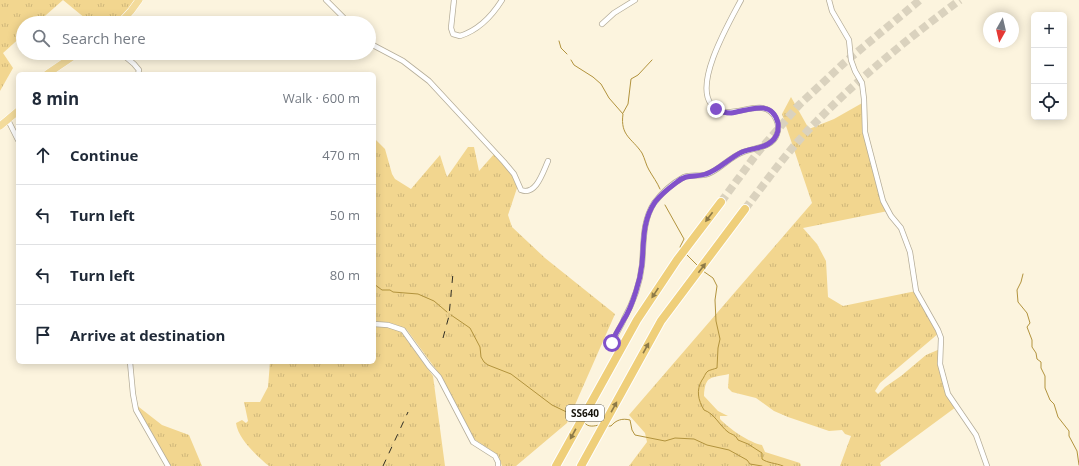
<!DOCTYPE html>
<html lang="en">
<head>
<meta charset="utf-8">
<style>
	:root { --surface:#fff; --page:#f6f6f7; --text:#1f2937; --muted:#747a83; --line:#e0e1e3 }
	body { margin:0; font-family:"Open Sans",sans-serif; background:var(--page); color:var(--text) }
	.controls { position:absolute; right:12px; top:12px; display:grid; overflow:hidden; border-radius:6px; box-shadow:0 2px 10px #0003 }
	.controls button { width:36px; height:36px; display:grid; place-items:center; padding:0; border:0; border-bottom:1px solid var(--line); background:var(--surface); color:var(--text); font:20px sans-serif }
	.compass { position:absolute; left:983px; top:12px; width:36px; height:36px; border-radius:50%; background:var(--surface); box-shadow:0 2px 10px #0003; rotate:188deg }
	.stop { position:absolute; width:12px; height:12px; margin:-9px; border:3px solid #8151ca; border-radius:50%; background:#fff }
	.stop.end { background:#8151ca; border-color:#fff; box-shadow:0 1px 4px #0008 }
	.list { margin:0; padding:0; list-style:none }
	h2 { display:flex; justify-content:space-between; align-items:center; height:52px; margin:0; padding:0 16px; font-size:17px }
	h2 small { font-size:13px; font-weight:400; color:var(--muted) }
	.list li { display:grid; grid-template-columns:26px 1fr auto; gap:12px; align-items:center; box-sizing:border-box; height:60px; padding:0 16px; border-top:1px solid var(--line) }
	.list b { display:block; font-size:15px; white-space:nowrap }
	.list em { font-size:13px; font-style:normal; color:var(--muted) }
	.icon { flex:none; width:22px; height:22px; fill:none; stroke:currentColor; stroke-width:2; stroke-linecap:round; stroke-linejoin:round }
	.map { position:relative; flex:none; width:1079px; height:466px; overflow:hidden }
	.search { position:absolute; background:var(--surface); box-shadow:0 2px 10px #0003; left:16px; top:16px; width:360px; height:44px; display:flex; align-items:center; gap:10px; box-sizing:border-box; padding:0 14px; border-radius:22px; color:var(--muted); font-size:15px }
	.panel { position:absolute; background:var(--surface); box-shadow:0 2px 10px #0003; left:16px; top:72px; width:360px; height:292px; border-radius:6px }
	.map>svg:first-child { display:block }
</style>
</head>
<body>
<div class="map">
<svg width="1079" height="466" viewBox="0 0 1079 466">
	<defs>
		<pattern id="grass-tufts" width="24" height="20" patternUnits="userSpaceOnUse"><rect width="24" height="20" fill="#f2d68f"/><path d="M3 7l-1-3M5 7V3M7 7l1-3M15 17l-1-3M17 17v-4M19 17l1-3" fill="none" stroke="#cfb77a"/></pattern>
	</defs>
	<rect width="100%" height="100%" fill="#fcf4de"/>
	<path fill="url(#grass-tufts)" d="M0,0h135l-10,14 -10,9h-24l-28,-23 -26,23h-14v12l-20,18 10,15 -13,23z
		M791,97l18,32 25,-10 30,-17 1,30 12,47 11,32 -85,17 14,16 9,17 2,36 15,9 73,-15 23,42 -59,50 -5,8 3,3 7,-7 16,-11 25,-21 14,-6 3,28 13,30 -76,56 1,3h-41l11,-30 -6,-2 -3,-4 -13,1 -41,-14 -14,-6 -18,-13 -24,-6 -4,-4 1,-14c-18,4 -24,1 -25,22l14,15 10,5h-8v3c8,9 30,24 42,26l3,7 35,11 1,3h-172l18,-24 -2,-9 -16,-18 183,-212 -30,-89z
		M375,139l10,10 7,25 3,5 16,10 29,-34 7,22 21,-30h6l5,24 16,-18 19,21 4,11 -10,30 4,12 33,31 70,56 -48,109 -51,43h-14l-4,-11 -24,-16 -23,-41 -8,-19 -36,-49 -13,-6 -20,-3v-180z
		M374,326l21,2 6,4 32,44 12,90h-176c-12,-10 -31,-27 -33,-43l6,-3 4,3 2,-2 -4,-19h16l8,-15 2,-25h104z
		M135,404l27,21 27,10 13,31h-34z"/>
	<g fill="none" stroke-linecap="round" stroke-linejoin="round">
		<path stroke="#b2933d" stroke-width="1" d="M559,41l2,7 6,6
			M571,60l3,5 19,12 8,7 8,14 14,16c-3,22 9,24 19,39 3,6 4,12 7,17 4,7 8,12 11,19
			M623,113l5,-9 3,-25 7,-4 14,-15
			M665,205l19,34 -4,8 1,2
			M686,254l12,12
			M703,271l10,7 4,8 -2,14 1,21 4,18 -2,9 -1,20c-3,1 -7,2 -9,3 -3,2 -4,7 -6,9 -6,10 -4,20 2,30 11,4 15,15 24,22 4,3 7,2 10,8l10,4 14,9v6c5,4 14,4 21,7
			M1023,274l-2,8 -4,8 1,12 9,11 3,10 -3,4 5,13v7l4,6 1,6 4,3v6l4,8v12l5,12 4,4 4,13 11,14v5l8,15 2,14
			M374,284l8,6h8l3,2 25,2 16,7 13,11
			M451,315l19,13 10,19 1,10 3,5 4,3 23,9 41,31 27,13
			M584,422c4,6 10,4 15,3
			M607,426h4c5,-6 11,-8 19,-6l2,10 3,5 30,6 10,-3 19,1 13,6 22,5 18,10 3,4 12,2"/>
		<path stroke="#dad2be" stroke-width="8" stroke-dasharray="8 4" stroke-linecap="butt" d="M721,202l37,-50 41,-47 45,-42 76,-63
			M745,209c23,-30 45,-61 71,-87 44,-45 94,-85 144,-122"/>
		<defs>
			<path id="minor" d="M326,0l23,23
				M454,0l-3,28 2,6 7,2c19,-6 32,-20 42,-36
				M829,0l3,11 17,29 2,20 4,11 7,12 2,16 1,33 18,69 8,15 10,12 9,24 6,39 22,39 3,8 -1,26 8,30 28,41 11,31
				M602,24l12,-11 21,-13
				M369,43l34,18 26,20 75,81 10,12 7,16c15,6 22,-18 27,-29
				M121,53l13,11 5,6 -1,4
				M8,120l10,20
				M374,324l14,1 15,5 26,36 10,11 34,65 22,14 3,6v4
				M612,347c1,-11 8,-18 12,-28 5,-9 9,-18 12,-27 3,-9 5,-18 6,-27 2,-22 0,-43 12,-62 7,-9 19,-20 30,-26 7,-3 16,0 24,-3 12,-5 21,-16 33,-21 12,-6 31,-4 36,-19 2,-5 1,-11 -1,-15 -13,-28 -48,8 -65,-15 -17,-22 19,-83 30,-104
				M130,362l3,32 3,16 32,56"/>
			<path id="primary" d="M120,23l11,-12 8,-11
				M47,74l31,-21
				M0,126l18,-15"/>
			<path id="trunk" d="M556,466l81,-146 40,-60 44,-58
				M581,466l80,-145 84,-112"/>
		</defs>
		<use href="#minor" stroke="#b5ad99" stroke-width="6"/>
		<use href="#primary" stroke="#fff" stroke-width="8"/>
		<use href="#trunk" stroke="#fff" stroke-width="10"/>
		<use href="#minor" stroke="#fff" stroke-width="4.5"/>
		<use href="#primary" stroke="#f3db9b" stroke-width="7"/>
		<use href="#trunk" stroke="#efcf7a" stroke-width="8"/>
		<path stroke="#312e24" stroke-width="1" stroke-dasharray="7 7" stroke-linecap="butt" d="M443,338l6,-22 4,-43
			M383,466l25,-54"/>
	</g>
	<defs><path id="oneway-solid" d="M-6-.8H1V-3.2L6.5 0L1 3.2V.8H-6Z"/></defs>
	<g fill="#8d7a48">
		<use href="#oneway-solid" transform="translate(709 217) rotate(127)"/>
		<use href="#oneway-solid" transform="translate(702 268) rotate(-53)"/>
		<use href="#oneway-solid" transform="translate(655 293) rotate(124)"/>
		<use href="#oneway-solid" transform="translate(646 348) rotate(-61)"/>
		<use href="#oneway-solid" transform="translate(614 407) rotate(-61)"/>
		<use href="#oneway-solid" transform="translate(573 434) rotate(119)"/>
	</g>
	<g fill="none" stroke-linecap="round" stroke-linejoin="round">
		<path stroke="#8151ca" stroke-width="5" d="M612,343c2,-8 7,-14 11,-22 6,-9 10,-20 13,-30 3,-9 5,-18 6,-27 2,-22 0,-43 13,-62 6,-8 14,-14 22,-20 11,-9 17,-4 29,-8 13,-4 23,-16 36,-22 9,-4 21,-3 29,-10 5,-4 8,-11 7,-19 -6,-25 -31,-12 -47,-10 -5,0 -10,-1 -15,-4"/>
	</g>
	<g text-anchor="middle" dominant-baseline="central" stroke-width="3.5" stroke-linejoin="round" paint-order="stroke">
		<rect fill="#fff" stroke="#5c5a54" stroke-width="1" x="566" y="405" width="38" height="16" rx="3"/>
		<g font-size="10" font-weight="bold" fill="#16130b">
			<text x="585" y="413">SS640</text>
		</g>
	</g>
</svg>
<div class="controls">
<button>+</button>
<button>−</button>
<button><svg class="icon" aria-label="locate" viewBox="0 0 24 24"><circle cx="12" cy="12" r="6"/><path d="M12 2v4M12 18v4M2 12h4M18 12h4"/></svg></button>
</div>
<svg class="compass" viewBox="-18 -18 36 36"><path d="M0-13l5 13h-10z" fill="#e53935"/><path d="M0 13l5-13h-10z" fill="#747a83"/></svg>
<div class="stop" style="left:612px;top:343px"></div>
<div class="stop end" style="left:716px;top:109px"></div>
<div class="search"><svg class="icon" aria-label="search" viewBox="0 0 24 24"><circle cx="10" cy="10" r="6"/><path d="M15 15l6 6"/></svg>Search here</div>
<section class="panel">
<h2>8 min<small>Walk · 600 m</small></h2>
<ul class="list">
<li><svg class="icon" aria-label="ahead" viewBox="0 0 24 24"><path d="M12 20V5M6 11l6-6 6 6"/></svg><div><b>Continue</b></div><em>470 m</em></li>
<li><svg class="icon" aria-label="left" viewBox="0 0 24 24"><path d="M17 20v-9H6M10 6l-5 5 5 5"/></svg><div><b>Turn left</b></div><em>50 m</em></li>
<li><svg class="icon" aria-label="left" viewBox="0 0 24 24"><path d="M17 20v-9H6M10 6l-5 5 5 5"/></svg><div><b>Turn left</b></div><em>80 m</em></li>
<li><svg class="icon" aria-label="arrive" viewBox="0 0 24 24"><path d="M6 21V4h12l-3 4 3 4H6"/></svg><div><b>Arrive at destination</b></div></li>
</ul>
</section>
</div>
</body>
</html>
